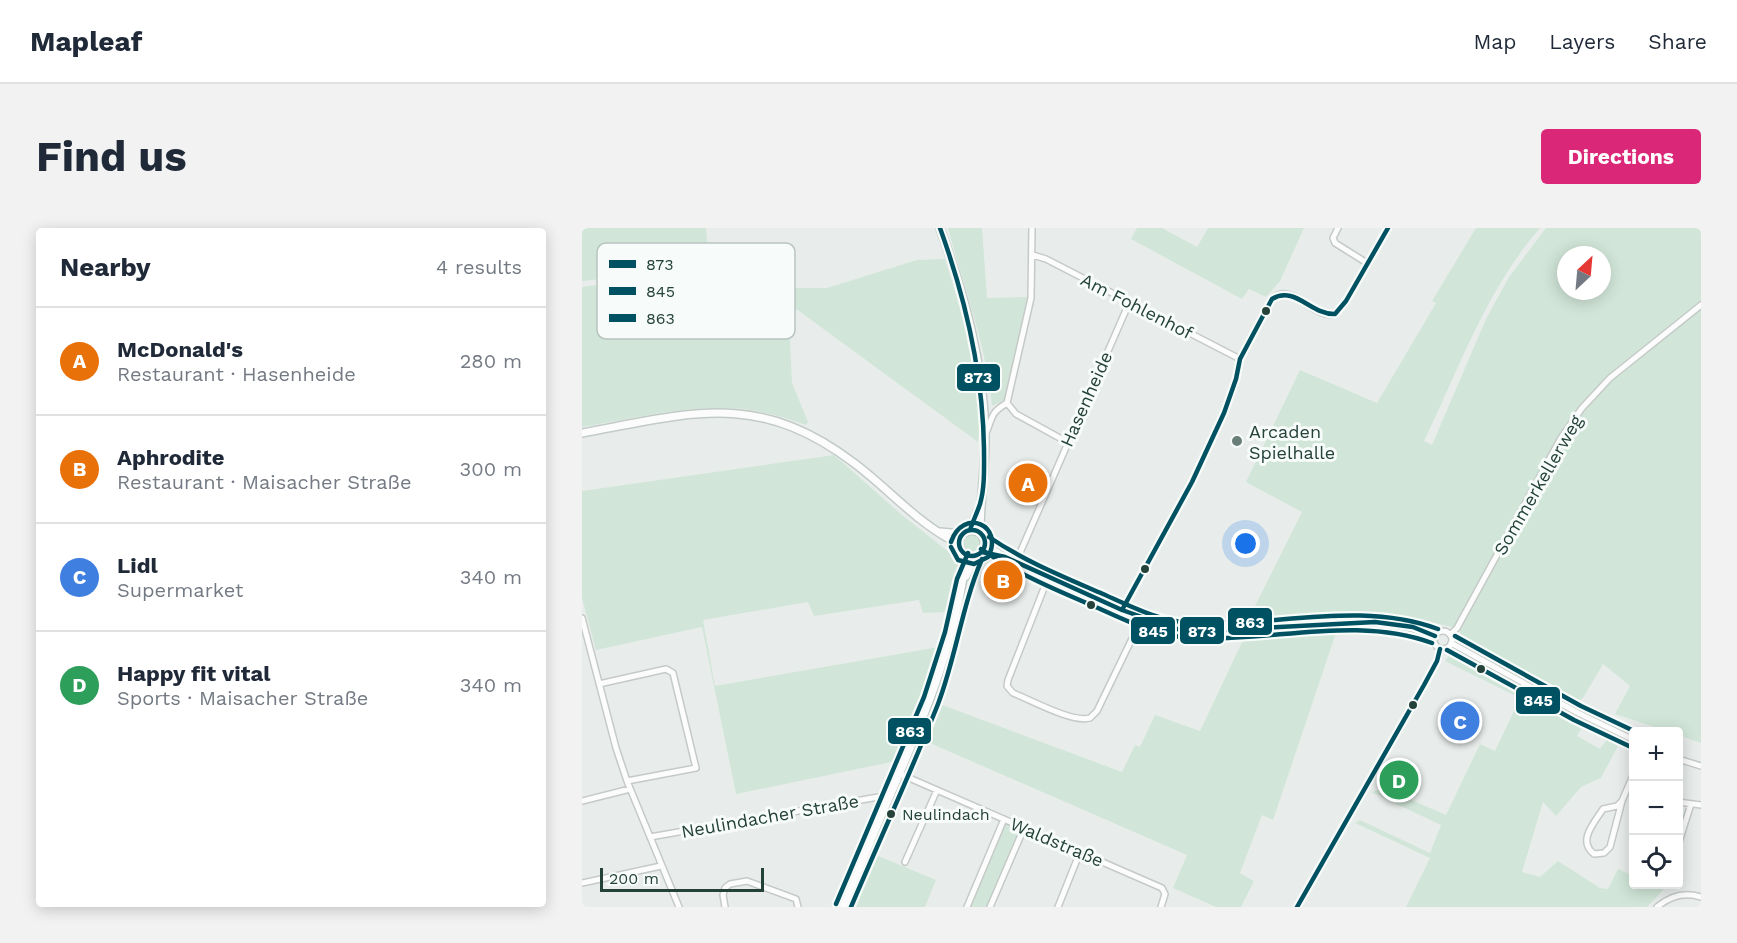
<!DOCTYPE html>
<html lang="en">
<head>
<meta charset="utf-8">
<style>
	:root { --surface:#fff; --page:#f2f2f3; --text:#1f2937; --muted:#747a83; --line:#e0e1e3; --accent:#db2777 }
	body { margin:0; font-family:"Work Sans",sans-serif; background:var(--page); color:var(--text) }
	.controls { position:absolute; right:18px; bottom:18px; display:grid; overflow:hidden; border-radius:6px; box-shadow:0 3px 15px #0003 }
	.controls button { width:54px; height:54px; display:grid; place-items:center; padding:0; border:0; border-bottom:2px solid var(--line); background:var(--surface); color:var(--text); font:30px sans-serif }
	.compass { position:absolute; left:975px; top:18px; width:54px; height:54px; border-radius:50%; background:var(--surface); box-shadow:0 3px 15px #0003; rotate:26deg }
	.scale { position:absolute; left:18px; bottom:15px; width:164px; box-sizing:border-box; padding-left:6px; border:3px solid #24423a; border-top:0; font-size:16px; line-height:21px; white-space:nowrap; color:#24423a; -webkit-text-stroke:4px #f7fbf9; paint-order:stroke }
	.you { position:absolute; left:664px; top:316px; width:21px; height:21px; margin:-15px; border:4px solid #fff; border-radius:50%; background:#1a73e8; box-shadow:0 0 0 9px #1a73e833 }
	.badge { display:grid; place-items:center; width:39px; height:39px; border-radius:50%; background:var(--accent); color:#fff; font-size:20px; font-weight:700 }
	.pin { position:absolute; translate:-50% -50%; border:3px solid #fff; box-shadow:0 2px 6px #0006 }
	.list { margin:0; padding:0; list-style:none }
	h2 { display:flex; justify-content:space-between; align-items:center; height:78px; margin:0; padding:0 24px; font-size:26px }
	h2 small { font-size:20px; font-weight:400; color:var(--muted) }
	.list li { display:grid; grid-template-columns:39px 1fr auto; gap:18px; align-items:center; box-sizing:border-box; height:108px; padding:0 24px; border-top:2px solid var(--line) }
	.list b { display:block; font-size:22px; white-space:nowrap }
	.list p { margin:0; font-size:20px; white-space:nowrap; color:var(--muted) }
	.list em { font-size:20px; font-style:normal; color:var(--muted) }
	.icon { flex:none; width:33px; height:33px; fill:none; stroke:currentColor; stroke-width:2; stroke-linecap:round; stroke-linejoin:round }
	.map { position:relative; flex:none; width:1119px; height:679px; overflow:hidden; border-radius:6px }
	header { display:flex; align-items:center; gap:36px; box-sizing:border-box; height:84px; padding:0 30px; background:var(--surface); border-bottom:2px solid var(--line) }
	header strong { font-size:28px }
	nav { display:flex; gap:33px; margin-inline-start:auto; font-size:21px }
	.intro { display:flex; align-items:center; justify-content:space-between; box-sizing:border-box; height:144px; padding:0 36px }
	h1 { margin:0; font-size:42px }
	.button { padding:15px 27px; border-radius:6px; background:var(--accent); color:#fff; font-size:21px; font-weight:700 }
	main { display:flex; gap:36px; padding:0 36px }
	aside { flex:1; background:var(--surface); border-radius:6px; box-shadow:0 3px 15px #0003 }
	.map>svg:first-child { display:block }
</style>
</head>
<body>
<header>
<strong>Mapleaf</strong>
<nav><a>Map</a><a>Layers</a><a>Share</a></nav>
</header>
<div class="intro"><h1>Find us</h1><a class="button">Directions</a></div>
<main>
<aside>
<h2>Nearby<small>4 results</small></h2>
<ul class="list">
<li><span class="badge" style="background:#e8710a">A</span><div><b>McDonald's</b><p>Restaurant · Hasenheide</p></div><em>280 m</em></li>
<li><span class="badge" style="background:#e8710a">B</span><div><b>Aphrodite</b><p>Restaurant · Maisacher Straße</p></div><em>300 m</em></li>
<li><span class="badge" style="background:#3f7fe0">C</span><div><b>Lidl</b><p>Supermarket</p></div><em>340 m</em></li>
<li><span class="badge" style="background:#2e9e5b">D</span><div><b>Happy fit vital</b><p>Sports · Maisacher Straße</p></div><em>340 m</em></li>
</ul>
</aside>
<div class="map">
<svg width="1119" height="679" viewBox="0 0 1119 679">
	<rect width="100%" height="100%" fill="#e8edeb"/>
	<path fill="#d1e6d8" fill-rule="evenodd" d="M0,0h124l4,39 -128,14z
		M366,0h34l5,70 41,-1 -23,103 -13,6c-6,-62 -28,-119 -44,-178z
		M555,0h25l35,19 11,-19h96l-24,53 -14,16 -17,-8 -7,10 -111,-60z
		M894,0h64c-54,62 -81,141 -116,213l8,4 54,-126 23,-42 37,-49h155v515l-22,-8 -1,-4h-11l-52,-17 15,-28 -27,-22 -20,34 -11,7 -77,-42 -34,-24 -1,-10 -46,-11 -39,-4 -129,10 56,-112 -56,-30 54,-112 77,33 59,-100 -4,-2zM984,27h36v36h-36z
		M363,31c17,57 41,123 33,183l-190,-139 4,80 16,39 -2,3c-21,-7 -42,-14 -63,-16 -54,-5 -108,9 -161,18v-140l56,-7 5,15 78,-13 32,6h74l90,-28z
		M252,227l68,60 48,38 10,15 -12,63 -23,69 -24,60 -165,34 -34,-167 -106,23 -14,-52v-107zM337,372l4,13 25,-1 -9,35 -224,39 -12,-66 105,-18 6,14z
		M380 315a10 10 0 1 1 20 0a10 10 0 1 1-20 0Z
		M755,402l-64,190 -11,-5 -22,58 14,8 -13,26h-25l-43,-19 14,-33 -264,-115 14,-37 185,69 13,-27 5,2 15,-32 45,16 44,-93z
		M869,425h5l127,72 -6,11 23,13 8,-11 11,6 -18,34 -20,9 -25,29 -13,-14 -21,70 18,5 18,-16 42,27 8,1 10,-20 15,7 1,8 19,1 11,4 -17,18h-241l24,-49 -75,-35 5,-3 70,33 11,-28 -70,-33 13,-4 62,27 34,-71 15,7 25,-53 -75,-37z
		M425,594l15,6 -35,79h-17z
		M294,627l60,25 -11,27h-70z"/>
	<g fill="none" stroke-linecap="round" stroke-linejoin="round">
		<defs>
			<path id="street" d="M450,0l-1,70 -24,105 9,11 51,28
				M756,0l-5,10 2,5 32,20
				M451,27l13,4 194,100
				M404,205c7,-16 4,-20 21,-30
				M403,315c32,24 71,38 106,54 32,13 68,34 104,34 40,0 80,-4 119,-6 42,-2 82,-6 121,11
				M400,324l19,4
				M434,334l113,-259
				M466,350l-40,102 -1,6 6,7c18,7 59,30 77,25l7,-7 45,-93
				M540,382l70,-128 32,-69 12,-34 4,-20 32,-60c20,-19 41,21 63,15l11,-13 42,-73
				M0,390l34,130 11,33 52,126
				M852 412a9 9 0 1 1 18 0a9 9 0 1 1-18 0Z
				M868,407l7,-7 104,-190 21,-30 28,-30 91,-73
				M869,415l127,70 56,27
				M17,456l67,-15 7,4 23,95 -69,13
				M1096,531l23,7
				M318,546l262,114 3,6 -4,13
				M0,573l48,-12
				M1040,573l-5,5 -14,3c-9,14 -26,32 -9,45l10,-1 6,-6 12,-46 12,-28
				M1096,574l23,3
				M68,609l234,-41 5,1
				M1096,617l13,-41
				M323,634l32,-72
				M0,655l79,-17
				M143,679l-2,-12 2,-7 5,-4 17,-3 49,18 2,8
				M385,679l37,-88
				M408,679l34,-79
				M476,679l22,-55
				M715,679l127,-222 13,-24 3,-12
				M1075,679c13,-11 28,-15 44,-10"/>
			<path id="secondary" d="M358,0c24,66 43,133 45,204 1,34 -5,67 -5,100
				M0,205c109,-20 176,-43 272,30 32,24 58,54 92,74 3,2 10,4 12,7 4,5 3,11 11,13 16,3 19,-15 11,-25l-10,-2 -9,5 -3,9
				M388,302l8,-20
				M358,304l22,2
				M384,348l9,-20
				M261,679c16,-36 30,-73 46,-109 35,-80 67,-155 77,-242"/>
		</defs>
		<use href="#street" stroke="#c5cac8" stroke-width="8"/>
		<use href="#secondary" stroke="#c3cbc8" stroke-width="10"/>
		<use href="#street" stroke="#fcfcfc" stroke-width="5"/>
		<use href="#secondary" stroke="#fcfcfc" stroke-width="7"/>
		<defs>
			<path id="bus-1" d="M358,0c26,72 43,144 44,221 0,18 1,38 -4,55 -3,9 -7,17 -10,26
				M377 315a13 13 0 1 1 26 0a13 13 0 1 1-26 0Z
				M400,324l23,5 117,53 54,19 29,2 170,-9 38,5 22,9
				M540,382l70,-128 32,-69 12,-34 4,-20 32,-60c23,-14 39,16 63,15l11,-13 42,-73
				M715,679l127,-222 13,-24 3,-12"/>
			<path id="bus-2" d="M369,314c12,-35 54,-17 37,15l-14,7 -16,-4 -7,-13
				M399,321c36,25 77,42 117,59 31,14 61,29 95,30 79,4 163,-23 239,5
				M865,422l127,70 57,27
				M269,679c29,-68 60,-135 87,-203 18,-47 24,-99 44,-145"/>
			<path id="bus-3" d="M407,309c35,24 75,40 114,57 29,13 58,28 90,29 81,4 166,-23 245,6
				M873,408l126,70 53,25
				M254,676l88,-207 21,-65 12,-53 11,-26"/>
		</defs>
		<use href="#bus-1" stroke="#f7fbf9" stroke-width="9"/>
		<use href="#bus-2" stroke="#f7fbf9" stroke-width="9"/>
		<use href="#bus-3" stroke="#f7fbf9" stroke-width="9"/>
		<use href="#bus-1" stroke="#005262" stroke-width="4.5"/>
		<use href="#bus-2" stroke="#005262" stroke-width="4.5"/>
		<use href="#bus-3" stroke="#005262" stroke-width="4.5"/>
	</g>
	<g fill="#24423a" stroke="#f7fbf9" stroke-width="2">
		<circle cx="684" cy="83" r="5"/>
		<circle cx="563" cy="341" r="5"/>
		<circle cx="509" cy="377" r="5"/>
		<circle cx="899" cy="441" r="5"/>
		<circle cx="831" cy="477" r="5"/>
		<circle cx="309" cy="586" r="5"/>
	</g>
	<circle fill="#697e78" stroke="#f7fbf9" stroke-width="2" cx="655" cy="213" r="6"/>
	<g text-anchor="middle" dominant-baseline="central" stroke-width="6" stroke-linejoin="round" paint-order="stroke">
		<g font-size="16" fill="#24423a" stroke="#f7fbf9" text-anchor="start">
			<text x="320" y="586">Neulindach</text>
		</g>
		<g font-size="18" fill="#24423a" stroke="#f7fbf9">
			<text transform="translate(555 78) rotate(27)">Am Fohlenhof</text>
			<text transform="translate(504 171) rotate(-66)">Hasenheide</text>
			<text transform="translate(956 257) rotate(-60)">Sommerkellerweg</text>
			<text transform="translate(188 588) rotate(-10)">Neulindacher Straße</text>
			<text transform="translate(475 614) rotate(23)">Waldstraße</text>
		</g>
		<g font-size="18" fill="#24423a" stroke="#f7fbf9" text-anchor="start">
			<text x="667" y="203">Arcaden<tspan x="667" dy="21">Spielhalle</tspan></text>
		</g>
	</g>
	<rect x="15" y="15" width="198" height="96" rx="9" fill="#f7fbf9" stroke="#b8c4c0" stroke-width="1.5"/>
	<rect x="27" y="32" width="27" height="8" fill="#005262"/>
	<rect x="27" y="59" width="27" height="8" fill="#005262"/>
	<rect x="27" y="86" width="27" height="8" fill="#005262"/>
	<g font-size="16" fill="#24423a">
		<text x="64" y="42">873</text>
		<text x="64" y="69">845</text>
		<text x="64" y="96">863</text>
	</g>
	<g stroke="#f7fbf9" stroke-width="2">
		<rect x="374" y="135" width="45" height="29" rx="6" fill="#005262"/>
		<rect x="645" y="379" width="46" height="29" rx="6" fill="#005262"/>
		<rect x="597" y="388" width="46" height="29" rx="6" fill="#005262"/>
		<rect x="548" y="388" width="46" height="29" rx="6" fill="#005262"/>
		<rect x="933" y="458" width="46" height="29" rx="6" fill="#005262"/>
		<rect x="305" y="489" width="45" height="28" rx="6" fill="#005262"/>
	</g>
	<g font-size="16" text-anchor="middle" font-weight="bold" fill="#fff">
		<text x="396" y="155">873</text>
		<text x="668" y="400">863</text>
		<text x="620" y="409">873</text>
		<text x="571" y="409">845</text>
		<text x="956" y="478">845</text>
		<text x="328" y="509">863</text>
	</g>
</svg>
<div class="controls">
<button>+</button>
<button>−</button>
<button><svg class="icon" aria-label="locate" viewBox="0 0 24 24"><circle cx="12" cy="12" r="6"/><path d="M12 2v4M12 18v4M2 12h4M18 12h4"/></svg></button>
</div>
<svg class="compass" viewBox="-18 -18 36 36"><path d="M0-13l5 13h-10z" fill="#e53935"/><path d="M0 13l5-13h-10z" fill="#747a83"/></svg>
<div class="scale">200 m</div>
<div class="you"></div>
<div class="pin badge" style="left:446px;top:255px;background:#e8710a">A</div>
<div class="pin badge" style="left:421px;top:352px;background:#e8710a">B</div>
<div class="pin badge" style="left:878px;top:493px;background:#3f7fe0">C</div>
<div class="pin badge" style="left:817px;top:552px;background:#2e9e5b">D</div>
</div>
</main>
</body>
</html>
